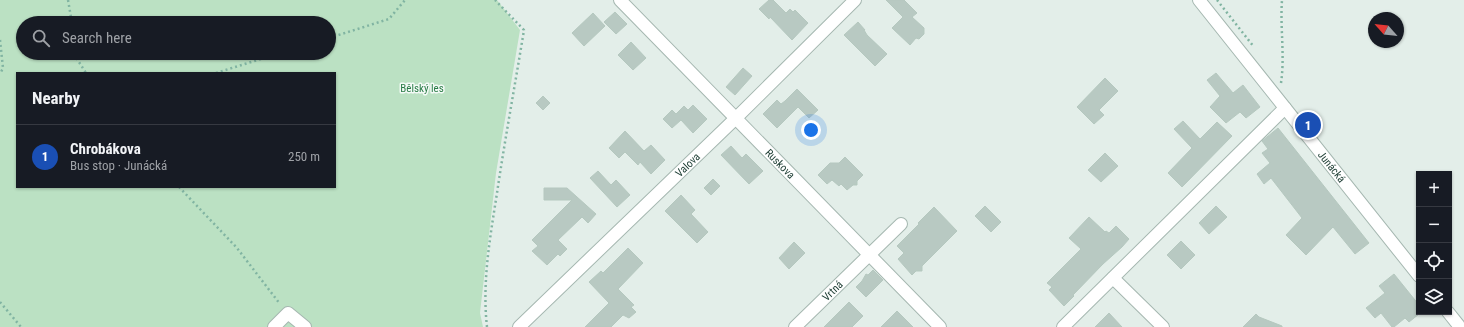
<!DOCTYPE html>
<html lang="en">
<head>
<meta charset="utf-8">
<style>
	:root { --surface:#171b24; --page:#20242c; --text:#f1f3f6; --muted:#9ea1a6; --line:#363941; --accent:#fc7653 }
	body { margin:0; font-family:"Roboto Condensed",sans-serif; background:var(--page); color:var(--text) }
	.controls { position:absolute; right:12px; bottom:12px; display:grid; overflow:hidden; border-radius:0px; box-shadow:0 1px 3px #0004 }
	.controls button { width:36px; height:36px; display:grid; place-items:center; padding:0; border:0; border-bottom:1px solid var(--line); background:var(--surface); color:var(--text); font:20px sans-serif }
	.compass { position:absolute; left:1368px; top:12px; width:36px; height:36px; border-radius:50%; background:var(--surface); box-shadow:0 1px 3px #0004; rotate:297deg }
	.you { position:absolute; left:811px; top:130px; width:14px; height:14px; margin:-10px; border:3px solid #fff; border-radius:50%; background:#1a73e8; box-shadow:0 0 0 6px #1a73e833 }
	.badge { display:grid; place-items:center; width:26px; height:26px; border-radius:50%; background:var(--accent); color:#fff; font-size:13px; font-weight:700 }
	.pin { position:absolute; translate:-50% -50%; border:2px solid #fff; box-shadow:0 1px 4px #0006 }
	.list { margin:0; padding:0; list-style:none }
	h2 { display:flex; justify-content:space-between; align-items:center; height:52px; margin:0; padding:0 16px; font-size:17px }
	h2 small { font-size:13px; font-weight:400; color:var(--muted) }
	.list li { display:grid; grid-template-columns:26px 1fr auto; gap:12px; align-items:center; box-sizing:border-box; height:64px; padding:0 16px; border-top:1px solid var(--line) }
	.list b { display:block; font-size:15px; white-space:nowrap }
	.list p { margin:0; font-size:13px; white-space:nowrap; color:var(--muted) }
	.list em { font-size:13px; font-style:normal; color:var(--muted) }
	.icon { flex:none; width:22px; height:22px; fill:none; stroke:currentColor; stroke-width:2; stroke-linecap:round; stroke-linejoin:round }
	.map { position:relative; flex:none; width:1464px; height:327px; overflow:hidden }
	.search { position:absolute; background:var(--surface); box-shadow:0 1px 3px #0004; left:16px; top:16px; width:320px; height:44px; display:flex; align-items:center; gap:10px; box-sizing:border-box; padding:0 14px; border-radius:22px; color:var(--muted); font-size:15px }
	.panel { position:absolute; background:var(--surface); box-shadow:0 1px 3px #0004; left:16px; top:72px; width:320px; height:116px; border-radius:0px }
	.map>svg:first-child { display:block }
</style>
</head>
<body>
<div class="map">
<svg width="1464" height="327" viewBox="0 0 1464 327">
	<rect width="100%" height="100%" fill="#e3eee9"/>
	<path fill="#bbe1c3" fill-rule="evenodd" d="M0,0h497l23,30 -24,143 -16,140 3,14h-483zM23,23h306v30h-306zM17,73h318v114h-318z"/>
	<path fill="#b8c9c2" stroke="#b5c8bf" d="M769,0h4l13,13 4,-4 3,3 2,-2 13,13 -16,17 -22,-23 -1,2 -10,-10z
		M886,0h18l13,13 -5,4 12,11v6l-5,5 -3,-1 -6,7 -18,-17 11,-11z
		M615,12l12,12 -11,10 -12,-12z
		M593,13l12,13 -21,20 -12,-13z
		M858,22l7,8h-1l3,5 20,19 -12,12 -31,-31z
		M631,42l15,16 -13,12 -15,-15z
		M743,68l9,8 -17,19 -9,-8z
		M1216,73l17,20 10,-8 17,22 -14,11 -6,-6 -14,11 -16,-16 10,-11 -13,-16z
		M1105,78l13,13 -19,19 5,5 -10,9 -17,-17z
		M797,89l21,21 -9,8 -11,-11 -21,21 -14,-14 14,-14 4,4 4,-3z
		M543,96l7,7 -7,7 -7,-7z
		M693,105l14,14 -14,14 -12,-13 -9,8 -9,-9 9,-9 4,4 8,-8 4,4z
		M1183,121l17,18 17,-17 15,14 -50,51 -14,-14 24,-25 -18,-19z
		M1278,128l91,115 -14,11 -22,-27 -27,28 -20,-20 16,-17 -31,-40 -7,6 -7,-10 13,-11 -8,-10 6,-4 -6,-8z
		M625,131l19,20 7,-6 14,15 -14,14 -11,-12 -2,3 -13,-13 -6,6 -10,-10z
		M731,146l11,12 4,-4 17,17 -14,13 -28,-29z
		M1105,153l13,13 -17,16 -13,-12z
		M845,157l18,18 -6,6v4h-4l-6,5 -6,-6 -2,2 -7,-6 -5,4 -9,-9 12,-12h9z
		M598,171l13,14 5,-5 14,15 -13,12 -27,-29z
		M713,179l7,7 -9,9 -7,-7z
		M544,188h23l29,26 -8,9 -6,-6 -24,23 9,9 -7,7 -2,-2 -11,11 -15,-14 6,-5 -6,-6 40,-40h-28z
		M681,195l14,15 -4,4 17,18 -11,11 -32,-32z
		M985,206l16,16 -10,10 -16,-16z
		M1216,206l11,11 -18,17 -10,-11z
		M934,207l23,24 -35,35v5h-6l-4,4 -14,-16 6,-6 -7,-7 22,-22 -1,-1z
		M1089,217l16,15 1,-1 3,2 7,-7 13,13 -7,8 -19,17 -30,31 1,1 -10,10 -15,-16 3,-3 -5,-4 34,-34 -12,-11z
		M1181,241l14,14 -14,14 -14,-14z
		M794,242l11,11 -16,16 -10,-11z
		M628,248l15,15 -25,26 16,16 -3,2 5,5 -7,6 -6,-3 -12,12h-26l24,-24 -20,-21 12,-11 2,2z
		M873,270l10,10 -17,17 -10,-10 6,-6 4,-7 2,1z
		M1394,274l25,31v9l-10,8 -4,-4 -11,9h-2l-11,-14 -6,5 -9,-10 19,-15 -6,-7z
		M849,302l14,14 -11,11h-28z
		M897,311l16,16h-32z
		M1109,313l13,14h-27z
		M1256,314l3,3 23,9v1h-39z"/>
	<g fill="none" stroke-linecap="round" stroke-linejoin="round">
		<defs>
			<g id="minor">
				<path id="s1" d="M620,0l320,327"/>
				<path id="s2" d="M1199,0l220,276"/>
				<path d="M1113,278l50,49"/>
				<path d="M1448,312l12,15"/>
				<path d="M274,327l14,-14 17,14"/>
				<path id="s3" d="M519,327l217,-209 119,-118"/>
				<path id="s4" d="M795,327l106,-103"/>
				<path d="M1063,327l222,-219"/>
			</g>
		</defs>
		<use href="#minor" stroke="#a5b7b0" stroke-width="14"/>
		<path stroke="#81b4a2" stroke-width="2.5" stroke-dasharray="2 3" stroke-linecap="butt" d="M68,0l4,23
			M1217,0l37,47
			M329,38l60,-19 16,-19
			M0,40l3,28 -3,6
			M76,53l1,6 9,14
			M216,73l64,-20
			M1281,83c4,-27 -1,-55 1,-83
			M179,187l58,61 43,56
			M0,302l21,25
			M487,327c-5,-45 3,-89 10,-134 8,-54 18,-108 27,-163l-29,-30"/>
		<use href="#minor" stroke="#fff" stroke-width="12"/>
	</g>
	<g text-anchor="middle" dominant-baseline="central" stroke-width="3" stroke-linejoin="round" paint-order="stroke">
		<g font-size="11" fill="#287b45" stroke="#f4faf7">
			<text x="422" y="88">Bělský les</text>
		</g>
		<g font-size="11" fill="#214137" stroke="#f4faf7">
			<text stroke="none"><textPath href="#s1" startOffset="229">Ruskova</textPath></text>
			<text stroke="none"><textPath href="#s3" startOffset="234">Valova</textPath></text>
			<text stroke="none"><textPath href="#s2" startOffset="213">Junácká</textPath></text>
			<text stroke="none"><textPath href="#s4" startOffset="52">Vrtná</textPath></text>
		</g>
	</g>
</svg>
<div class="controls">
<button>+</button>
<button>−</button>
<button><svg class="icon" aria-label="locate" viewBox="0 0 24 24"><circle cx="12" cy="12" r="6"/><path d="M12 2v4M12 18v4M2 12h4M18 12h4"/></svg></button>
<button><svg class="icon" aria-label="layers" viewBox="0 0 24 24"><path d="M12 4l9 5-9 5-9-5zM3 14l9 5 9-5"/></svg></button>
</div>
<svg class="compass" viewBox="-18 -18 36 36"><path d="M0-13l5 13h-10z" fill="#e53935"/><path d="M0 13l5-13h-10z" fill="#9ea1a6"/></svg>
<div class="you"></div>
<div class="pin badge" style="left:1308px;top:125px;background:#1a4fb4">1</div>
<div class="search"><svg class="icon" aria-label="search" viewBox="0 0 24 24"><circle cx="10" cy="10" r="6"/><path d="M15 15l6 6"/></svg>Search here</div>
<section class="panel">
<h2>Nearby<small></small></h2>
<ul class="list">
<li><span class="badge" style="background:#1a4fb4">1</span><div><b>Chrobákova</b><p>Bus stop · Junácká</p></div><em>250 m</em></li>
</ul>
</section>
</div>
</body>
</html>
